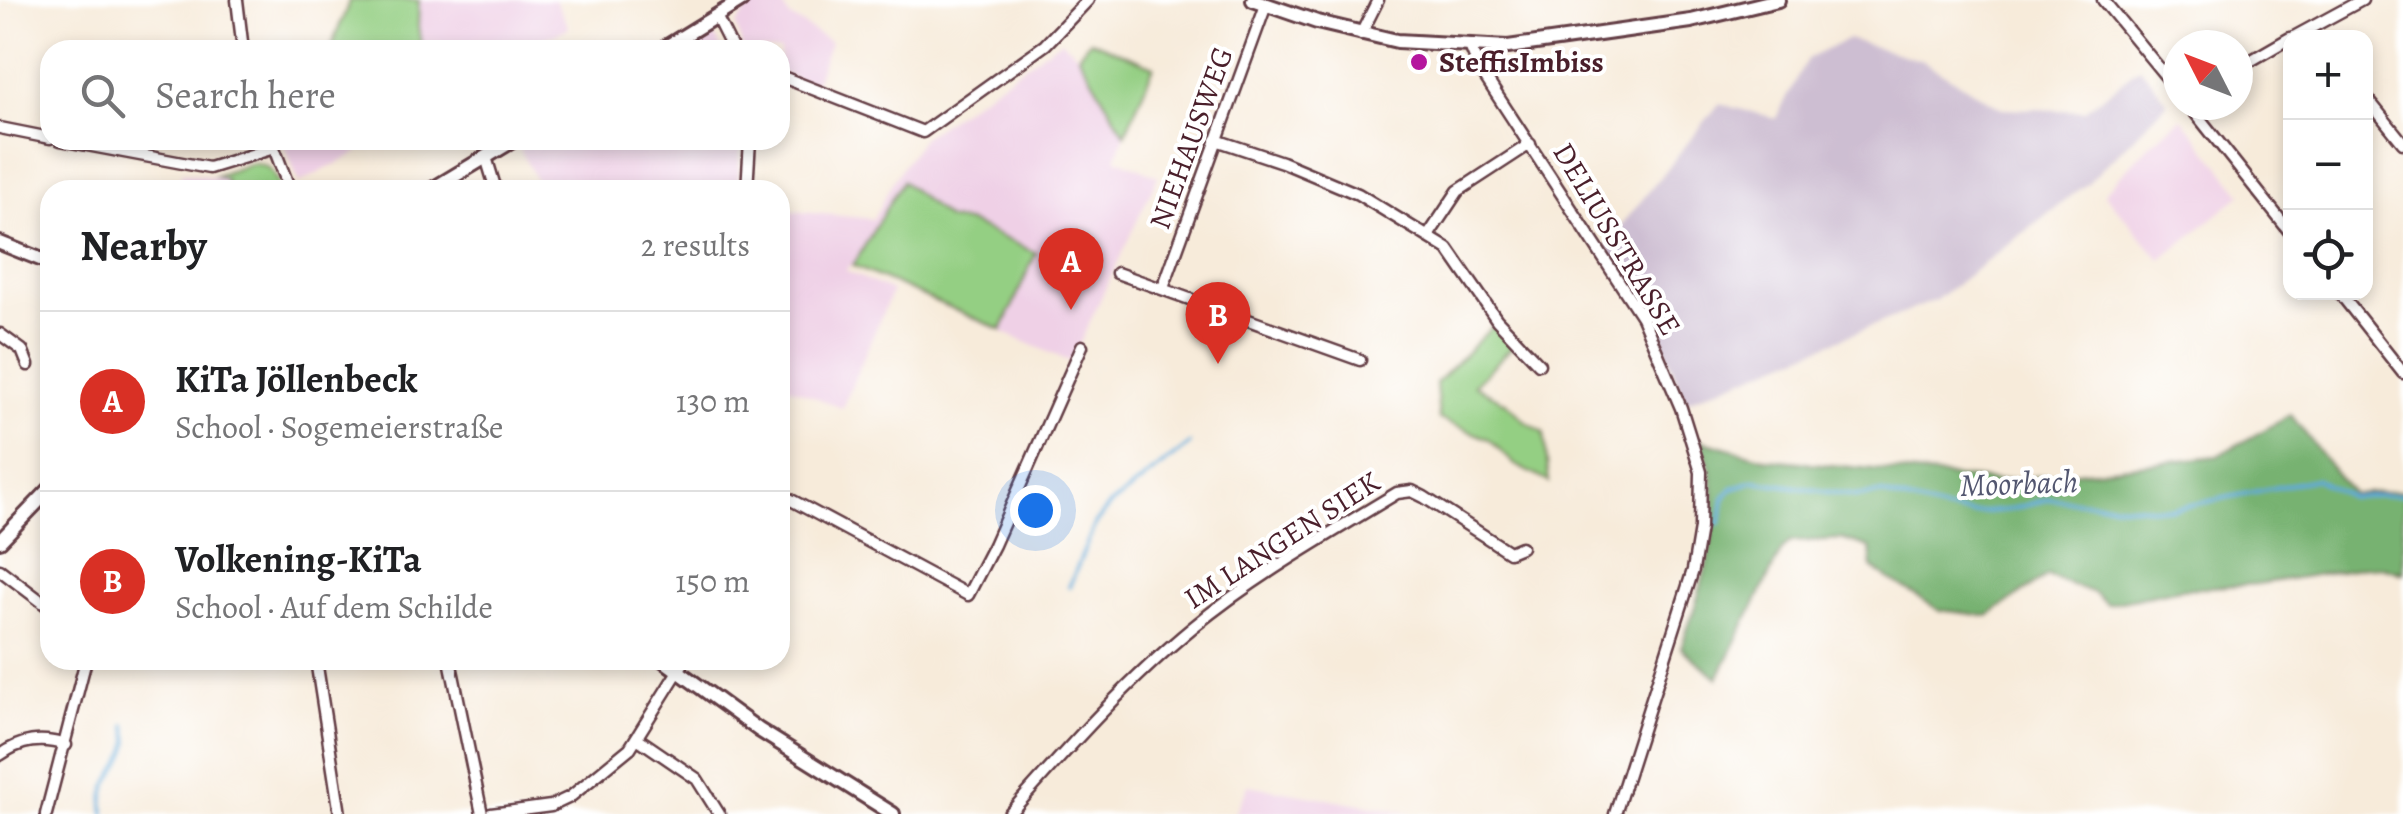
<!DOCTYPE html>
<html lang="en">
<head>
<meta charset="utf-8">
<style>
	:root { --surface:#fff; --page:#f6f6f6; --text:#202124; --muted:#757577; --line:#e0e0e0; --accent:#d93025 }
	body { margin:0; font-family:Alegreya,serif; background:var(--page); color:var(--text) }
	.controls { position:absolute; right:30px; top:30px; display:grid; overflow:hidden; border-radius:20px; box-shadow:0 5px 15px #0003 }
	.controls button { width:90px; height:90px; display:grid; place-items:center; padding:0; border:0; border-bottom:2px solid var(--line); background:var(--surface); color:var(--text); font:50px sans-serif }
	.compass { position:absolute; left:2163px; top:30px; width:90px; height:90px; border-radius:50%; background:var(--surface); box-shadow:0 5px 15px #0003; rotate:312deg }
	.you { position:absolute; left:1035px; top:510px; width:35px; height:35px; margin:-25px; border:8px solid #fff; border-radius:50%; background:#1a73e8; box-shadow:0 0 0 15px #1a73e833 }
	.badge { display:grid; place-items:center; width:65px; height:65px; border-radius:50%; background:var(--accent); color:#fff; font-size:32px; font-weight:700 }
	.pin { position:absolute; translate:-50% -82px; filter:drop-shadow(0 2px 5px #0008) }
	.pin::after { content:''; position:absolute; top:52px; width:35px; height:30px; background:inherit; clip-path:polygon(0 0,100% 0,50% 100%) }
	.list { margin:0; padding:0; list-style:none }
	h2 { display:flex; justify-content:space-between; align-items:center; height:130px; margin:0; padding:0 40px; font-size:42px }
	h2 small { font-size:32px; font-weight:400; color:var(--muted) }
	.list li { display:grid; grid-template-columns:65px 1fr auto; gap:30px; align-items:center; box-sizing:border-box; height:180px; padding:0 40px; border-top:2px solid var(--line) }
	.list b { display:block; font-size:38px; white-space:nowrap }
	.list p { margin:0; font-size:32px; white-space:nowrap; color:var(--muted) }
	.list em { font-size:32px; font-style:normal; color:var(--muted) }
	.icon { flex:none; width:55px; height:55px; fill:none; stroke:currentColor; stroke-width:2; stroke-linecap:round; stroke-linejoin:round }
	.map { position:relative; flex:none; width:2403px; height:814px; overflow:hidden }
	.search { position:absolute; background:var(--surface); box-shadow:0 5px 15px #0003; left:40px; top:40px; width:750px; height:110px; display:flex; align-items:center; gap:25px; box-sizing:border-box; padding:0 35px; border-radius:30px; color:var(--muted); font-size:38px }
	.panel { position:absolute; background:var(--surface); box-shadow:0 5px 15px #0003; left:40px; top:180px; width:750px; height:490px; border-radius:30px }
	.map>svg:first-child { display:block }
</style>
</head>
<body>
<div class="map">
<svg width="2403" height="814" viewBox="0 0 2403 814">
	<rect width="100%" height="100%" fill="#fff"/>
	<filter id="ink" filterUnits="userSpaceOnUse"><feTurbulence type="fractalNoise" baseFrequency=".01" numOctaves="2"/><feDisplacementMap in="SourceGraphic" scale="20" xChannelSelector="R" yChannelSelector="G"/><feConvolveMatrix kernelMatrix="1 2 1 2 8 2 1 2 1" color-interpolation-filters="sRGB"/></filter>
	<filter id="wash" filterUnits="userSpaceOnUse"><feTurbulence type="fractalNoise" baseFrequency=".0048" numOctaves="4" result="noise"/><feDisplacementMap in="SourceGraphic" scale="40" xChannelSelector="R" yChannelSelector="G"/><feGaussianBlur stdDeviation="2.25" result="paint"/><feColorMatrix in="noise" values="0 0 0 0 0 0 0 0 0 0 0 0 0 0 0 0 0 1.4 0 .05"/><feComposite in="paint" operator="in"/></filter>
	<g filter="url(#wash)">
		<rect width="100%" height="100%" fill="#f7ebda"/>
		<path fill="#efd0e6" d="M419,0h136l14,28 -51,22h-57l-3,-5 -17,5h-19l-4,-24z
			M766,0h13l10,16 41,26 -16,43 -34,-13v-22h-37l-7,-25 10,-14z
			M707,34l9,4 6,12h-42z
			M1061,40l17,15 47,79 -9,24 42,18 -87,186 -222,-97 -3,6 46,20 -50,117 -62,-25v-173l93,9 20,-38 29,-43z
			M2182,118l60,76 -81,66 -57,-67 46,-49z
			M283,140h72l4,12 -60,31z
			M531,140h210l-4,50h-196l-22,-43z
			M182,173l43,6 4,11h-52z
			M1248,785l166,28 -179,1z"/>
		<path fill="#cdbed2" d="M1848,39l75,22 79,47 82,3 56,-44 28,35 -80,81 -152,117 -251,102 -30,-80 -50,-76 114,-142 57,14 31,-59z"/>
		<path fill="#94cf83" stroke="#6f7757" stroke-width="2.5" d="M349,0h70l-1,26 4,24h-90c0,-14 14,-33 17,-50z
			M1090,40l64,26 -29,68 -47,-79z
			M250,164c20,-2 24,10 31,26h-52l-4,-11 -9,-3z
			M902,181l45,38 23,4 66,30 -34,77 -149,-64z
			M1495,324l19,21 -40,40 33,18 19,19 18,10 5,50 -35,-18 -25,-25 -50,-20 -3,-36z"/>
		<path fill="#77b271" stroke="#60684e" stroke-width="2.5" d="M2291,415l61,79 51,-3v82l-20,-6h-18l-108,17 -77,5 -74,15 -12,-11 -47,-17 -59,40 -49,-6 -67,-42 -2,-20 -29,-9 -51,3 -8,8 -64,128 -37,-30c22,-66 51,-141 19,-208l68,19 230,22 219,-25z"/>
		<g fill="none" stroke-linecap="round" stroke-linejoin="round">
			<path stroke="#60aad8" stroke-width="4" d="M1715,524l6,-2 3,-25 8,-9 22,-7 102,15 25,-2 63,16 28,3 36,-3 41,-11 123,10 144,-30 34,18 53,-2
				M1069,587l26,-63 14,-18 81,-62
				M105,814c-8,-33 22,-48 24,-72 0,-6 -2,-11 -3,-17"/>
		</g>
	</g>
	<g filter="url(#ink)">
		<g fill="none" stroke-linecap="round" stroke-linejoin="round">
			<defs>
				<path id="minor" d="M237,0l6,50
					M2103,0l75,91
					M716,16l17,34
					M1361,34l17,-34
					M2292,38l70,-38
					M1470,46l8,20 164,251 39,91 20,64 -1,56 -7,42 -78,244
					M2238,68l52,-30
					M780,76l143,56 122,-87 43,-45
					M2366,97l37,46
					M2189,105l101,127
					M0,128l50,10
					M60,140l149,28 65,-20
					M271,140l19,50
					M1216,140l66,22 76,32 90,55 49,71 42,44
					M486,157l10,33
					M747,190l3,-50
					M1428,236l30,-45 72,-47
					M1117,273l243,87
					M1163,288l103,-283
					M2339,292l64,81
					M0,334l22,16 6,15
					M780,494l188,101 26,-50 88,-199
					M0,570l50,38
					M316,660l24,154
					M450,660l32,154
					M637,738l60,41 22,35
					M0,755c21,-15 41,-18 66,-10
					M46,814l40,-154
					M491,814l60,-8 19,-9 60,-49 55,-88
					M1009,814c58,-65 115,-130 183,-186 63,-52 136,-93 205,-135l15,-2 12,6 85,55 12,-5"/>
				<path id="major" d="M1253,0l64,22 80,19 111,6 183,-26 87,-21
					M661,50l81,-50
					M431,190l83,-50
					M0,243l50,20
					M0,541l50,-52
					M663,660l96,70 134,84"/>
			</defs>
			<use href="#minor" stroke="#643e45" stroke-width="15"/>
			<use href="#major" stroke="#643e45" stroke-width="18"/>
			<use href="#minor" stroke="#fff" stroke-width="10"/>
			<use href="#major" stroke="#fff" stroke-width="12"/>
		</g>
	</g>
	<circle fill="#b5179e" stroke="#fff" stroke-width="4" cx="1419" cy="62" r="10"/>
	<g text-anchor="middle" dominant-baseline="central" stroke-width="8" stroke-linejoin="round" paint-order="stroke">
		<g font-size="30" font-weight="bold" fill="#4a1f2b" stroke="#fff" text-anchor="start">
			<text x="1439" y="62">SteffisImbiss</text>
		</g>
		<g font-size="30" fill="#4a1f2b" stroke="#fff">
			<text transform="translate(1191 138) rotate(-70)">NIEHAUSWEG</text>
			<text transform="translate(1617 239) rotate(59)">DELIUSSTRASSE</text>
			<text transform="translate(1282 540) rotate(-33)">IM LANGEN SIEK</text>
		</g>
		<g font-size="32" font-style="italic" fill="#535770" stroke="#fff">
			<text transform="translate(2019 483) rotate(-2)">Moorbach</text>
		</g>
	</g>
</svg>
<div class="controls">
<button>+</button>
<button>−</button>
<button><svg class="icon" aria-label="locate" viewBox="0 0 24 24"><circle cx="12" cy="12" r="6"/><path d="M12 2v4M12 18v4M2 12h4M18 12h4"/></svg></button>
</div>
<svg class="compass" viewBox="-18 -18 36 36"><path d="M0-13l5 13h-10z" fill="#e53935"/><path d="M0 13l5-13h-10z" fill="#757577"/></svg>
<div class="you"></div>
<div class="pin badge" style="left:1071px;top:310px">A</div>
<div class="pin badge" style="left:1218px;top:364px">B</div>
<div class="search"><svg class="icon" aria-label="search" viewBox="0 0 24 24"><circle cx="10" cy="10" r="6"/><path d="M15 15l6 6"/></svg>Search here</div>
<section class="panel">
<h2>Nearby<small>2 results</small></h2>
<ul class="list">
<li><span class="badge">A</span><div><b>KiTa Jöllenbeck</b><p>School · Sogemeierstraße</p></div><em>130 m</em></li>
<li><span class="badge">B</span><div><b>Volkening-KiTa</b><p>School · Auf dem Schilde</p></div><em>150 m</em></li>
</ul>
</section>
</div>
</body>
</html>
